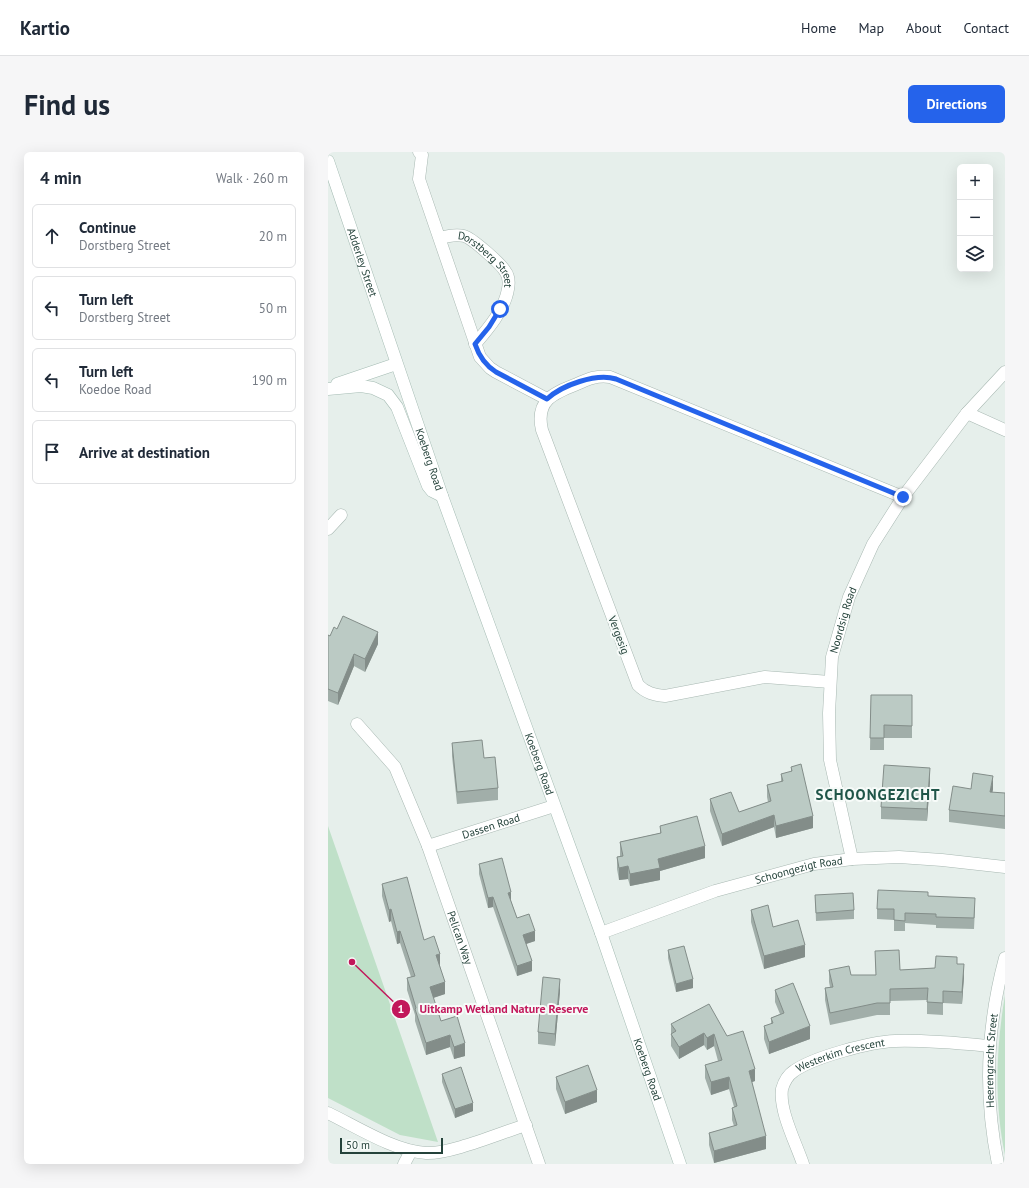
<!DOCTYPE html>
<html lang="en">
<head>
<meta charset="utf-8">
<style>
	:root { --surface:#fff; --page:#f6f6f7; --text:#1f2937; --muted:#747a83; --line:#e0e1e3; --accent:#2563eb }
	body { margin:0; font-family:"PT Sans",sans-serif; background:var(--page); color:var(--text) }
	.controls { position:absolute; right:12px; top:12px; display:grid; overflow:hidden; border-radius:6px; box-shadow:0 4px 16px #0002 }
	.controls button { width:36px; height:36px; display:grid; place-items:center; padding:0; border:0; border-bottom:1px solid var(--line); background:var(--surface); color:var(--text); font:20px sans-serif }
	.scale { position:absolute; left:12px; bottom:10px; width:103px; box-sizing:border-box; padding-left:4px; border:2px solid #24423a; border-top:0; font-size:11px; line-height:14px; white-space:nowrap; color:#24423a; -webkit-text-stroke:3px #f7fbf9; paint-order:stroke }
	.stop { position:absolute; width:12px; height:12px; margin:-9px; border:3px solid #2563eb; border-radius:50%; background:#fff }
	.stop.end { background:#2563eb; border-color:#fff; box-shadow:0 1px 4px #0008 }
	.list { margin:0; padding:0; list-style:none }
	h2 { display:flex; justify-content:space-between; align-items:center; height:52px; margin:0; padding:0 16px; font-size:17px }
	h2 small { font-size:13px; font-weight:400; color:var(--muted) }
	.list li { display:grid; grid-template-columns:26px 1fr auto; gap:12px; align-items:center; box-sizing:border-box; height:64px; margin:0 8px 8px; padding:0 8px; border:1px solid var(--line); border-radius:6px }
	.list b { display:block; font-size:15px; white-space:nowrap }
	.list p { margin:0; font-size:13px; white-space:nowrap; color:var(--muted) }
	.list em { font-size:13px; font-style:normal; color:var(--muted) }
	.icon { flex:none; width:22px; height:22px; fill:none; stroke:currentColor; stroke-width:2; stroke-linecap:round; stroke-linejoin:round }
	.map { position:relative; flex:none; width:677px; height:1012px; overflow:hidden; border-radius:6px }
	header { display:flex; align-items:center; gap:24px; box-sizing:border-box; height:56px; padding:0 20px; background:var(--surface); border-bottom:1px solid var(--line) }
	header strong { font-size:19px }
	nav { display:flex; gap:22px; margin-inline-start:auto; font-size:14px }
	.intro { display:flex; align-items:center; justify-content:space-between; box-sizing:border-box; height:96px; padding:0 24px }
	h1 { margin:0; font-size:28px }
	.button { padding:10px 18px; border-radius:6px; background:var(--accent); color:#fff; font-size:14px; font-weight:700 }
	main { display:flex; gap:24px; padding:0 24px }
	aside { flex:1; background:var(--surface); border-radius:6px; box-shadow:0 4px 16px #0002 }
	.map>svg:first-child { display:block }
</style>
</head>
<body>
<header>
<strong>Kartio</strong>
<nav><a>Home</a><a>Map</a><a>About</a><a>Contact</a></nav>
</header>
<div class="intro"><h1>Find us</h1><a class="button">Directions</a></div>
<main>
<aside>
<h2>4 min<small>Walk · 260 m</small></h2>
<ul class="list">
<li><svg class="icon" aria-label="ahead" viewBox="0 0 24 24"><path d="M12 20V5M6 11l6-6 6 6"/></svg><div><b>Continue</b><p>Dorstberg Street</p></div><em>20 m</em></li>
<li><svg class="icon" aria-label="left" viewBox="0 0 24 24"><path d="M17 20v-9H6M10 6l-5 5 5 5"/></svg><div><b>Turn left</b><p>Dorstberg Street</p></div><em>50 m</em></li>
<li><svg class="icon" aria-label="left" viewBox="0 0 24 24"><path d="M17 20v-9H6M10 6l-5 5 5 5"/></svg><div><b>Turn left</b><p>Koedoe Road</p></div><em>190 m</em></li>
<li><svg class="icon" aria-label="arrive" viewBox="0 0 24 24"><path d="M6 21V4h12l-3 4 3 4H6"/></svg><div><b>Arrive at destination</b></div></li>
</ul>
</aside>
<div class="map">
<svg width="677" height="1012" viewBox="0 0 677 1012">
	<rect width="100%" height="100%" fill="#e6efeb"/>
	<path fill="#bfe0c8" d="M0,674l110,316 -38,-7 -72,-37z
		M677,843v160c-11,-53 -9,-107 0,-160z"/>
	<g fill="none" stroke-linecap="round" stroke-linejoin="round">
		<defs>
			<g id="street">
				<path d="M91,0l3,3 -3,24 61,178 10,11 6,4 51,27"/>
				<path id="s1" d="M112,86c7,-2 16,-4 24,-2 8,2 37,28 41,35 4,5 4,13 3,18 -3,20 -20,40 -33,55"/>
				<path d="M639,261l38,17"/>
				<path d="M0,377l13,-14"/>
				<path d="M502,530l-65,-5 -100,19c-11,-1 -19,-3 -27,-11l-96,-255c-7,-30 12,-37 35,-46 11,-5 20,-9 33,-7l293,120"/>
				<path id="s2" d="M29,572l38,43 33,79 111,318"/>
				<path id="s3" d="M100,694l126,-40"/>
				<path id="s4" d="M524,707l-22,-99 -1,-47 3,-56 17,-60 24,-53 30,-47 64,-84 38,-41"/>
				<path id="s5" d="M273,781l114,-42 99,-27 38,-5 47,-2 43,3 63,7"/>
				<path d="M0,961c29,14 66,38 98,40 25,1 74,-20 100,-28"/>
				<path d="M76,1012l7,-13"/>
				<path id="s6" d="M475,1012c-7,-21 -24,-53 -21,-75 2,-7 6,-14 12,-18 20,-14 76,-29 101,-30 32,-1 62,2 94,5"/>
				<path id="s7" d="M670,1012c-14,-68 -11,-139 7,-206"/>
			</g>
			<g id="secondary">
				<path id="s8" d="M0,9l114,335 159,437 79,231"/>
				<path d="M9,232l59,-20"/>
				<path d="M0,237l33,-3 12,2 15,7 9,12 31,79 4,5 10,5"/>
			</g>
		</defs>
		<use href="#street" stroke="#a8b8b2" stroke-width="13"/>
		<use href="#secondary" stroke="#a4bbb3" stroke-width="13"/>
		<use href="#street" stroke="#fff" stroke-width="12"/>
		<use href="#secondary" stroke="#fff" stroke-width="12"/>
	</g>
	<path fill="#a1aea9" d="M9,477l41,15 -13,28 -11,-6 -16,39 -10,-4v-66l2,1z
		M543,543h41v43h-28v12h-14z
		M124,591l32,15 14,30v12l-41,4 -5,-48z
		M463,615l22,61 -37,10 -2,-11 -52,19 -12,-35v-12l29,13 29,-10 -1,-5v-12l14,-3v-8l10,-2z
		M602,628l-3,41 -46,-2v-12z
		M643,637h22l-1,4h13v36l-56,-7v-12z
		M332,674l45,32 -45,13v9l-30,6 -2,-7 -9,1 -2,-11v-12l3,-1v-14l40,-9z
		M151,712l32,37 6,17 18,23 -9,3 6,27 -15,5 -24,-69 -5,1 -9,-34z
		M54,732l42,56 16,26 5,28 -12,4 8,23 24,35 -11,3 -4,-12 -24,8 -11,-34v-6l-8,-25v-12l4,-1 -11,-34 -3,1 -6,-23 -2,1 -7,-26z
		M487,743l39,15v9l-38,2z
		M600,744l47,12 -1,21 -38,-1v-3l-31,-2v8h-11v-11l-17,-1v-10z
		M423,758l22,17 32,30 -41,12 -13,-47z
		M340,798l25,38 -17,4 -8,-34z
		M547,799l25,19 35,-2 22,-4 7,12 -2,28 -19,-1v12l-16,-1v-14l-37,1v14h-13l-47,10 -5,-25v-12l5,-1 -1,-5v-12l22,5h25z
		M447,838l35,49 -41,15 -5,-15v-13l7,-2v-6l9,-4 -5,-12z
		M232,839l-5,55 -17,-2v-12z
		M343,872l56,12 28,45 -3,1 14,67 -52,14 -5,-18v-12l25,-7 -2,-6v-12l2,-1 -5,-18 -18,6 -6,-17v-13l13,-4 -4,-15 -7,4 -3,-5 -25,14 -8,-13z
		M114,922l31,37 -18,7 -13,-36z
		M228,925l41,25 -32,12 -9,-25z"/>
	<path fill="#838d89" d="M50,480v12l-13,28v-13z
		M26,502v12l-16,39v-12z
		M602,616v12l-3,41v-12z
		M665,624v13l-3,16v-13z
		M446,663v12l-52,19v-12z
		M485,664v12l-37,10v-12z
		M377,694v12l-45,13v9l-30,6v-12l28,-15z
		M300,714v13l-9,1v-12z
		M183,740v10l-3,-9z
		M165,745v10l-5,1v-10z
		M63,757v12l-2,1v-12z
		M72,779v12l-3,1v-12z
		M207,779v10l-12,4v-10z
		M477,793v12l-41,12v-13z
		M112,802v12l-4,1v-12z
		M204,809v10l-15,5v-10z
		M636,812v12l-2,28v-12z
		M232,827v12l-5,55v-12z
		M365,827v9l-17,4v-8z
		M117,830v12l-15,5v-12z
		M482,874v13l-41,15v-12z
		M376,881v12l-25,14v-12z
		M386,882v12l-7,4v-12z
		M122,883v12l-24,8v-12z
		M137,891v13l-11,3v-12z
		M427,917v12l-6,2v-12z
		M401,925v12l-18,6v-13z
		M269,938v12l-32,12v-12z
		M145,951v8l-18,7v-9z
		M438,984v13l-52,14v-12z"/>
	<path fill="#bbcac4" stroke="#838d89" d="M15,464l35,16 -13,27 -11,-5 -16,39 -10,-4v-54l2,1 4,-9 3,2z
		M543,543h41v31l-28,-1v13h-14z
		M154,588l2,18 11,-1 3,31 -41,4 -5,-49z
		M473,612l12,52 -37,10 -2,-11 -52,19 -12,-35 21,-7 8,20 32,-11 -4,-16 16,-4 -2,-7 11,-3 -1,-4z
		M556,613l46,3 -3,41 -46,-2z
		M645,621l20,3 -3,16 15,1v23l-56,-6 4,-24 18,3z
		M369,664l8,30 -47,13 2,9 -30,6 -2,-8 -9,2 -2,-11 6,-1 -3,-14 41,-9 -1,-7z
		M174,706l9,34 -3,1 9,25 12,-4 6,17 -12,4 9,26 -15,5 -24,-69 -5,1 -9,-34z
		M79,725l17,63 10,-4 6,18 -4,1 9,27 -15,5 11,34 16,-5 8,27 -11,4 -4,-12 -24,8 -11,-34 1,-1 -9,-30 8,-2 -15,-45 -3,1 -6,-23 -2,1 -7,-26z
		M550,738l50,2v4l47,2 -1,20 -38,-1v-3l-31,-1v8l-11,-1v-11h-17z
		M525,741l1,17 -38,3 -1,-18z
		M440,753l5,22 25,-7 7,25 -41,11 -13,-46z
		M356,794l9,33 -17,5 -8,-34z
		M571,798l1,20 35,-2 1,-12 21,1v7h7l-2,28 -19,-1v12l-16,-1 1,-14 -38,1v14h-13l-47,10 -5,-25 8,-1 -4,-17 20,-4 2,9h25l-1,-24z
		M215,825l17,2 -5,55 -17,-2z
		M465,831l17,43 -41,16 -5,-16 9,-3 -2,-5 13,-5 -9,-23z
		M381,852l18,32 16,-5 12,38 -6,2 17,65 -52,15 -5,-18 28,-8 -5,-17 5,-2 -8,-29 -18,5 -6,-17 17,-5 -8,-26 -7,4 -3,-5 -25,14 -8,-13 5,-3 -5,-7z
		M260,913l9,25 -32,12 -9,-25z
		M133,915l12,36 -18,6 -13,-35z"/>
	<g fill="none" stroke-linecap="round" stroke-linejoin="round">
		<path stroke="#2563eb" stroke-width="5" d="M172,157l-11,18 -14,17c4,12 10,21 21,28l51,27c15,-14 49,-26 69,-20l287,118"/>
	</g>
	<g text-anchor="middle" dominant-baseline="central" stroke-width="4" stroke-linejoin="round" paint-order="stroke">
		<g font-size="11" fill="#24423a" stroke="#f7fbf9">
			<text stroke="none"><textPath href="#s8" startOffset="107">Adderley Street</textPath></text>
			<text stroke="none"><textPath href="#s1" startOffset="57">Dorstberg Street</textPath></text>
			<text stroke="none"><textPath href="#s8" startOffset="315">Koeberg Road</textPath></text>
			<text stroke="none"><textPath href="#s4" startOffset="243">Noordsig Road</textPath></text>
			<text transform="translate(291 483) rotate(69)">Vergesig</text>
			<text stroke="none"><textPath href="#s8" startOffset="639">Koeberg Road</textPath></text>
			<text stroke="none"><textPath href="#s3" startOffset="66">Dassen Road</textPath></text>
			<text stroke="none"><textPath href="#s5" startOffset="208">Schoongezigt Road</textPath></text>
			<text stroke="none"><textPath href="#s2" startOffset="240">Pelican Way</textPath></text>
			<text stroke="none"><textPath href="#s6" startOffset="150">Westerkim Crescent</textPath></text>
			<text stroke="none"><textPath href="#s7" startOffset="104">Heerengracht Street</textPath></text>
			<text stroke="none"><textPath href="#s8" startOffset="963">Koeberg Road</textPath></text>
		</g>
		<g font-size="15" font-weight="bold" letter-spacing="1" fill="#1f5548" stroke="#f7fbf9">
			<text x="550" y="642">SCHOONGEZICHT</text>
		</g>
	</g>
	<path fill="none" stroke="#c2185b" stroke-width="1.5" d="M24 810L73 857"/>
	<g fill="#c2185b" stroke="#f7fbf9" stroke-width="1.5">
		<circle cx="24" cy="810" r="4"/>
		<circle cx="73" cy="857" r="10"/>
	</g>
	<g font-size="12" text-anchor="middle" font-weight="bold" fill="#fff">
		<text x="73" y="861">1</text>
	</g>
	<g font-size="12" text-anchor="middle" font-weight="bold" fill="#c2185b" stroke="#f7fbf9" stroke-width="4" stroke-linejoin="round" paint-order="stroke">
		<text x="176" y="861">Uitkamp Wetland Nature Reserve</text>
	</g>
</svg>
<div class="controls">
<button>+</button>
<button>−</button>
<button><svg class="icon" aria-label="layers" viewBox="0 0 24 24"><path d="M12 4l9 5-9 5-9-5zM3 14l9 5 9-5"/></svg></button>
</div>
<div class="scale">50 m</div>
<div class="stop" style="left:172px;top:157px"></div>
<div class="stop end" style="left:575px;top:345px"></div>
</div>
</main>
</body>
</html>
